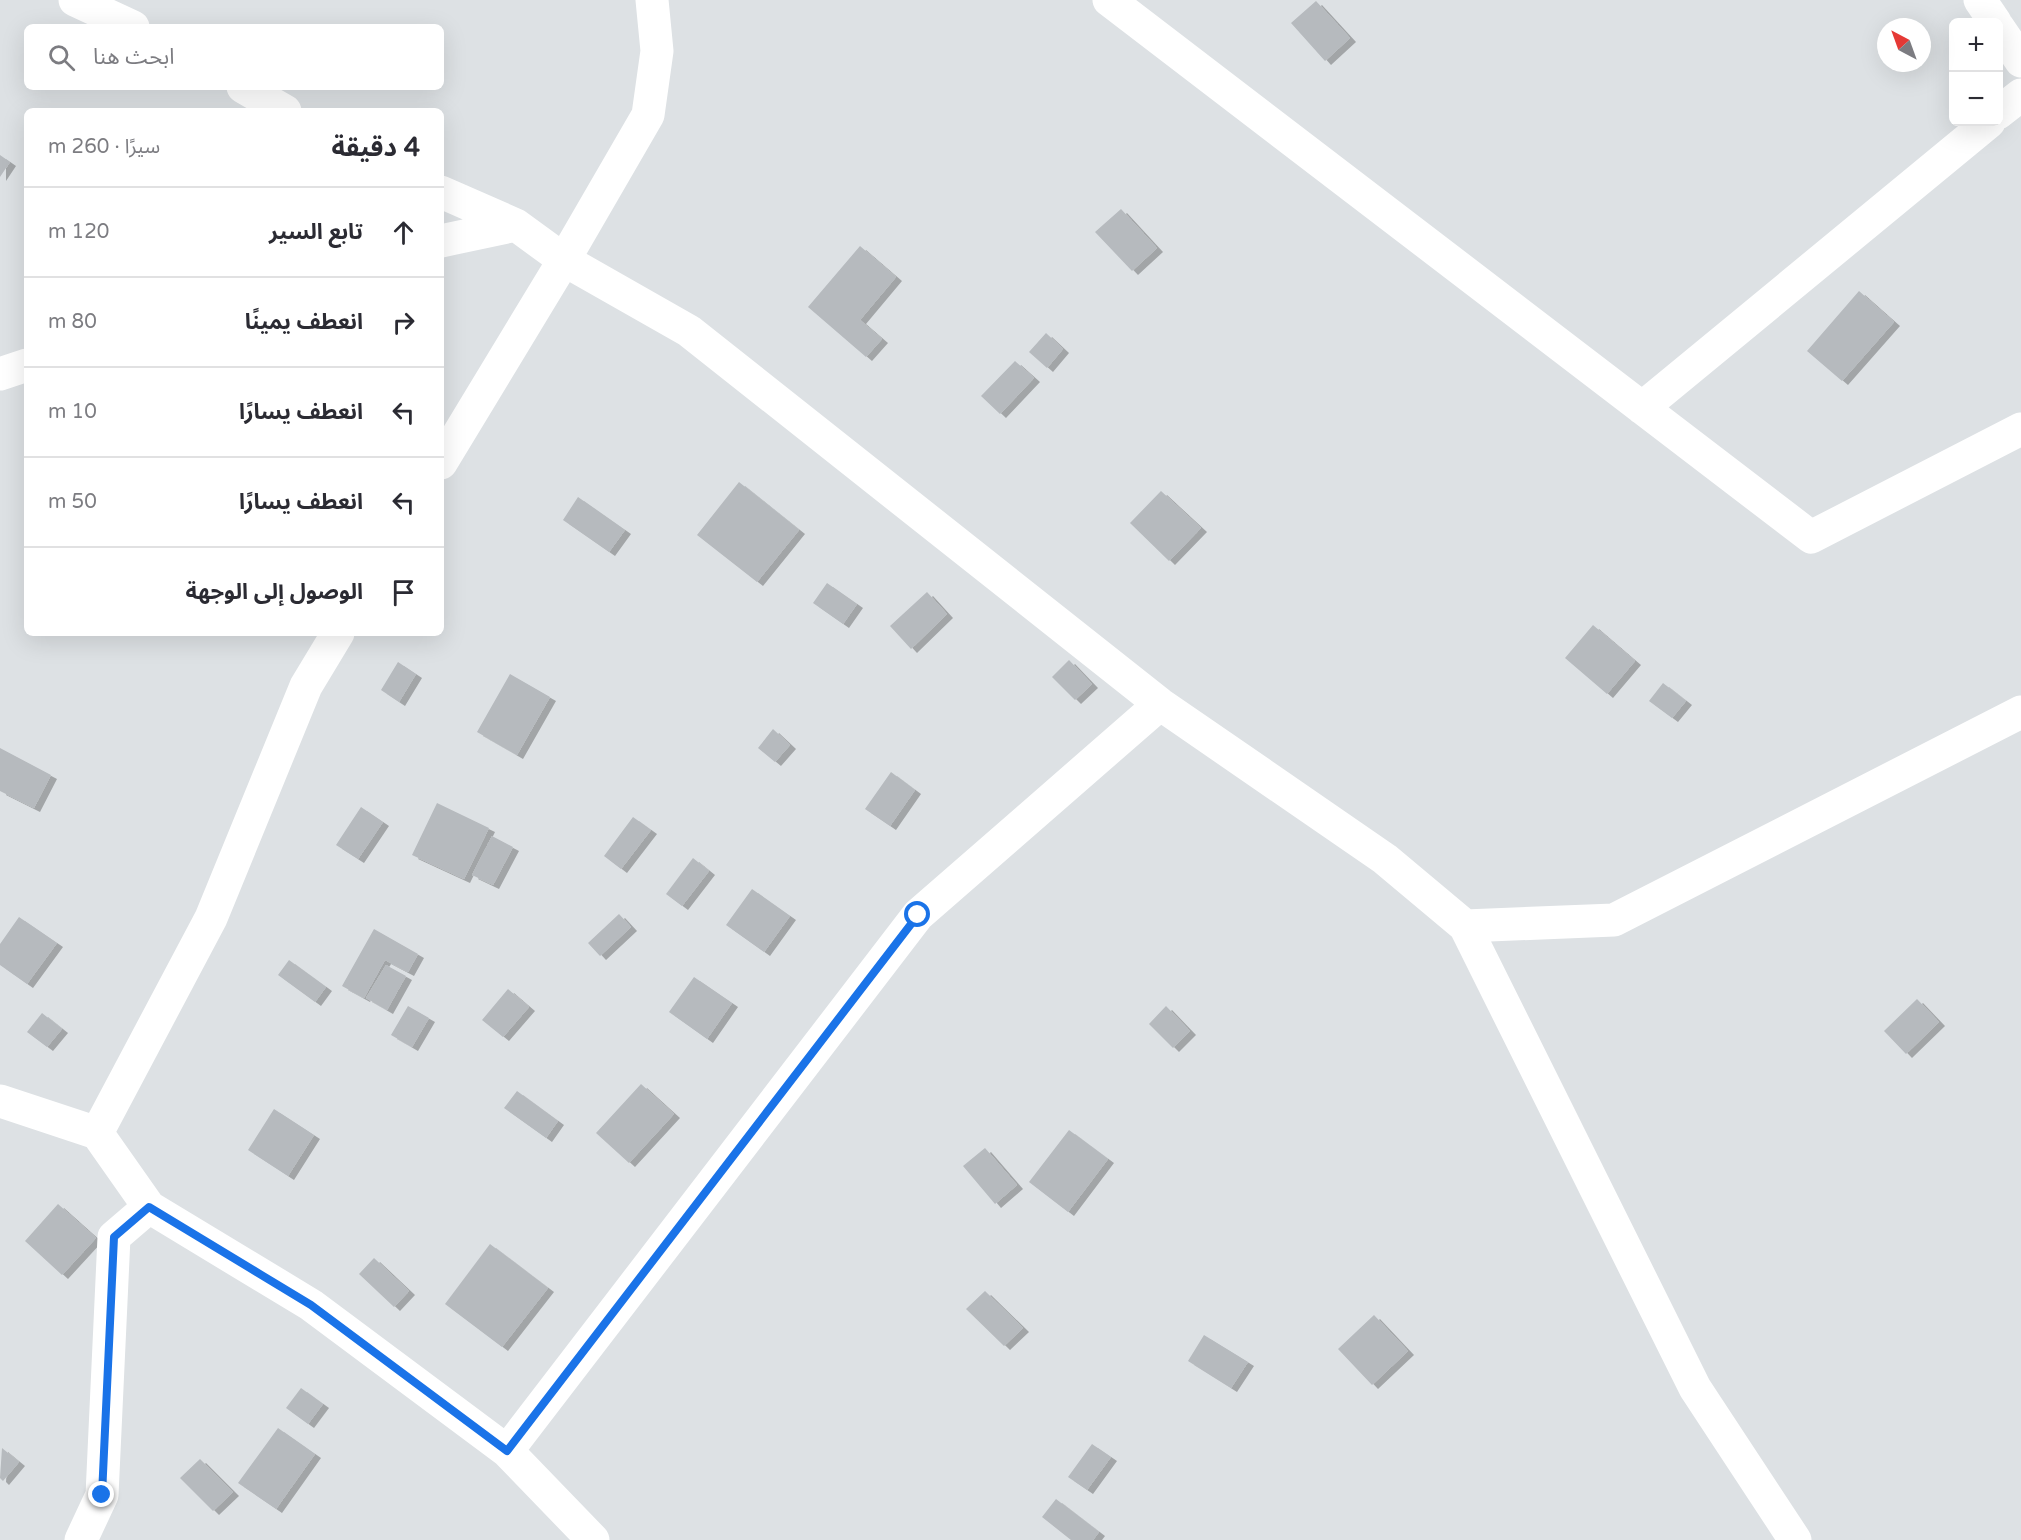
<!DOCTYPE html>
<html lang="ar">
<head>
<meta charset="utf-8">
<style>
	:root { --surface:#fff; --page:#f7f7f7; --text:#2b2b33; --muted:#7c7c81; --line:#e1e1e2 }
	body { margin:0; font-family:"Varela Round","Noto Sans Arabic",sans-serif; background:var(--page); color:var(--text); direction:rtl }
	.controls { position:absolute; right:18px; top:18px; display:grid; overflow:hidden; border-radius:9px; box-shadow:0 6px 24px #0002 }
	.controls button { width:54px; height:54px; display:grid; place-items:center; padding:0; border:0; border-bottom:2px solid var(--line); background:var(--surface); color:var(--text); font:30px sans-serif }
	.compass { position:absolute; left:1877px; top:18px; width:54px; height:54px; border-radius:50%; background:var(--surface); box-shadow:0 6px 24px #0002; rotate:319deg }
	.stop { position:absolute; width:18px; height:18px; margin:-14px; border:4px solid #1a73e8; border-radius:50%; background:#fff }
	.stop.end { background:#1a73e8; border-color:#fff; box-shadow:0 2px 6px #0008 }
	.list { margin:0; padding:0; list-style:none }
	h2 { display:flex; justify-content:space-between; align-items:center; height:78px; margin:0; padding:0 24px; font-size:26px }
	h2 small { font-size:20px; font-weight:400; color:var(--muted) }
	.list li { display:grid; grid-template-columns:39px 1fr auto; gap:18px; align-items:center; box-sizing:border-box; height:90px; padding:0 24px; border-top:2px solid var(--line) }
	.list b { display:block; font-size:22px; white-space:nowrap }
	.list em { font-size:20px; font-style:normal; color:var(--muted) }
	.icon { flex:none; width:33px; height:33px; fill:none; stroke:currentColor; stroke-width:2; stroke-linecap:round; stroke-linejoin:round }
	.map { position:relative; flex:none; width:2021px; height:1540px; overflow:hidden; direction:ltr }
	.search { position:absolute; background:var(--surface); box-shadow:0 6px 24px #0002; left:24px; top:24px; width:420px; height:66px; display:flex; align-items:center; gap:15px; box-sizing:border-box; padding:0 21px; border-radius:9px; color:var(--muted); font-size:22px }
	.panel { position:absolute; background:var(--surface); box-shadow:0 6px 24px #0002; left:24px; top:108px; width:420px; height:528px; border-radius:9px; direction:rtl }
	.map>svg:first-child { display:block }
</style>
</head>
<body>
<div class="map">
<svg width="2021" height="1540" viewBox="0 0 2021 1540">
	<defs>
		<filter id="shadow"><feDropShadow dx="6" dy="4" stdDeviation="0" flood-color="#0004"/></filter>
	</defs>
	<rect width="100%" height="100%" fill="#dde1e4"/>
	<path fill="#b6babe" filter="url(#shadow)" d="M1316,1l34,37 -25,23 -34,-38z
		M0,155l10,7 -10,15z
		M1121,209l36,39 -25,23 -37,-39z
		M860,246l36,31 -36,43 22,19 -16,18 -58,-50z
		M1859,291l35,31 -52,59 -35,-30z
		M1046,333l17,16 -16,19 -18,-16z
		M1015,361l19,17 -34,36 -19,-18z
		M739,482l60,48 -42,52 -60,-47z
		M1161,491l40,37 -32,33 -39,-38z
		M578,497l47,33 -16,22 -46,-32z
		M827,583l30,21 -14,20 -30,-21z
		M927,592l20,22 -36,35 -21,-23z
		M1593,625l42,36 -28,33 -42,-36z
		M1069,660l23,24 -17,16 -23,-23z
		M398,662l18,12 -17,28 -18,-12z
		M510,674l40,23 -33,58 -40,-23z
		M1663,683l23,18 -14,17 -23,-17z
		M773,729l17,16 -15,17 -17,-14z
		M0,748l51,27 -17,33 -34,-17z
		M891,772l24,18 -25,36 -25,-17z
		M437,803l52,25 -25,51 -52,-24z
		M361,807l22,15 -25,37 -22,-14z
		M633,817l18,13 -30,39 -17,-13z
		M492,836l21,11 -20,38 -21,-10z
		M693,858l16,13 -27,35 -16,-12z
		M752,889l38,27 -26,36 -38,-27z
		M619,914l12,13 -31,29 -12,-13z
		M19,917l38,26 -30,41 -27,-19v-21z
		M374,929l44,25 -10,18 -23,-12 -21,38 -22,-12z
		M289,960l37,27 -11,15 -37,-27z
		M386,965l20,11 -19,34 -21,-12z
		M694,977l38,26 -25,36 -38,-27z
		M508,989l21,18 -26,30 -21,-17z
		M1917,999l22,23 -33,32 -22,-23z
		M408,1006l21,12 -17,29 -21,-12z
		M1166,1006l24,25 -17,17 -24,-24z
		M42,1013l20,16 -15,18 -20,-15z
		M641,1084l33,30 -45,49 -33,-30z
		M517,1091l41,30 -12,17 -42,-30z
		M274,1109l40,26 -26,41 -40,-26z
		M1069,1130l39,29 -40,53 -39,-30z
		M985,1148l32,37 -22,19 -32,-38z
		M58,1204l38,34 -34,37 -37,-34z
		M490,1244l58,44 -46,59 -57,-43z
		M374,1258l35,33 -15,16 -35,-33z
		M985,1291l38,37 -19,18 -38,-37z
		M1374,1315l34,36 -36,34 -34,-36z
		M1204,1335l44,27 -17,26 -43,-27z
		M301,1388l22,16 -15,20 -22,-16z
		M278,1428l37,26 -39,55 -38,-26z
		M1092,1444l19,13 -24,33 -19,-13z
		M2,1448l17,14 -16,19 -3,-3z
		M200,1459l33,33 -20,19 -33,-33z
		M1056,1499l43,33 -6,8h-22l-29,-23z"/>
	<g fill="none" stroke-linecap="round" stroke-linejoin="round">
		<path stroke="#fff" stroke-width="33" d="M75,0l58,27
			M1109,0l702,537 210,-108
			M1980,0l15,22
			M1998,27l23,34
			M243,87l42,24
			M1998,113l23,-18
			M441,192l75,33 48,35 125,71 471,373 225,155 80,67 230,462 100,152
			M441,241l75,-16
			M0,374l27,-9
			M1642,408l347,-286
			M441,463l123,-203 84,-145 9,-64 -5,-51
			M1465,926l149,-6 407,-208
			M0,1101l97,32 52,74 162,98 196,146 86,89
			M97,1133l114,-215 95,-232 32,-53
			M507,1451l411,-536 242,-211
			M81,1540l21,-45 12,-258 35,-30"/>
	</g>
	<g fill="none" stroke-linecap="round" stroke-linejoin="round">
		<path stroke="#1a73e8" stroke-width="8" d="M102,1495l12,-258 35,-30 162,98 196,146 411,-536"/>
	</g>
</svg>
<div class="controls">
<button>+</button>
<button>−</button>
</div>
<svg class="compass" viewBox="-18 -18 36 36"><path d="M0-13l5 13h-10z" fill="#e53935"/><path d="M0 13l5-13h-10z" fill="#7c7c81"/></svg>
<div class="stop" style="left:918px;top:915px"></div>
<div class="stop end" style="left:102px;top:1495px"></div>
<div class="search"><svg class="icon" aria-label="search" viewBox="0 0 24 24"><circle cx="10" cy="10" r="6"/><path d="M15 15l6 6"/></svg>ابحث هنا</div>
<section class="panel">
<h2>4 دقيقة<small>سيرًا · 260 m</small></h2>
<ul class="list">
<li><svg class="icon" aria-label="ahead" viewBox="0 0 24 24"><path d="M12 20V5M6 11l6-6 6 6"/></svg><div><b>تابع السير</b></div><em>120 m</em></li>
<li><svg class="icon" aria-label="right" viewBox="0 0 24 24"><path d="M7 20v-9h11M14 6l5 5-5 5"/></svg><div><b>انعطف يمينًا</b></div><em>80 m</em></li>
<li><svg class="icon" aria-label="left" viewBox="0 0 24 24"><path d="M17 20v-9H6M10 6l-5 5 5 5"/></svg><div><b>انعطف يسارًا</b></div><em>10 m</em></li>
<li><svg class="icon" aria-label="left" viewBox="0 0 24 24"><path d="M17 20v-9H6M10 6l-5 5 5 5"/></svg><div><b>انعطف يسارًا</b></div><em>50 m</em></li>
<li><svg class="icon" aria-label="arrive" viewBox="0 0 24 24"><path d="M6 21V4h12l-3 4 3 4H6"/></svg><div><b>الوصول إلى الوجهة</b></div></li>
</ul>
</section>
</div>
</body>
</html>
